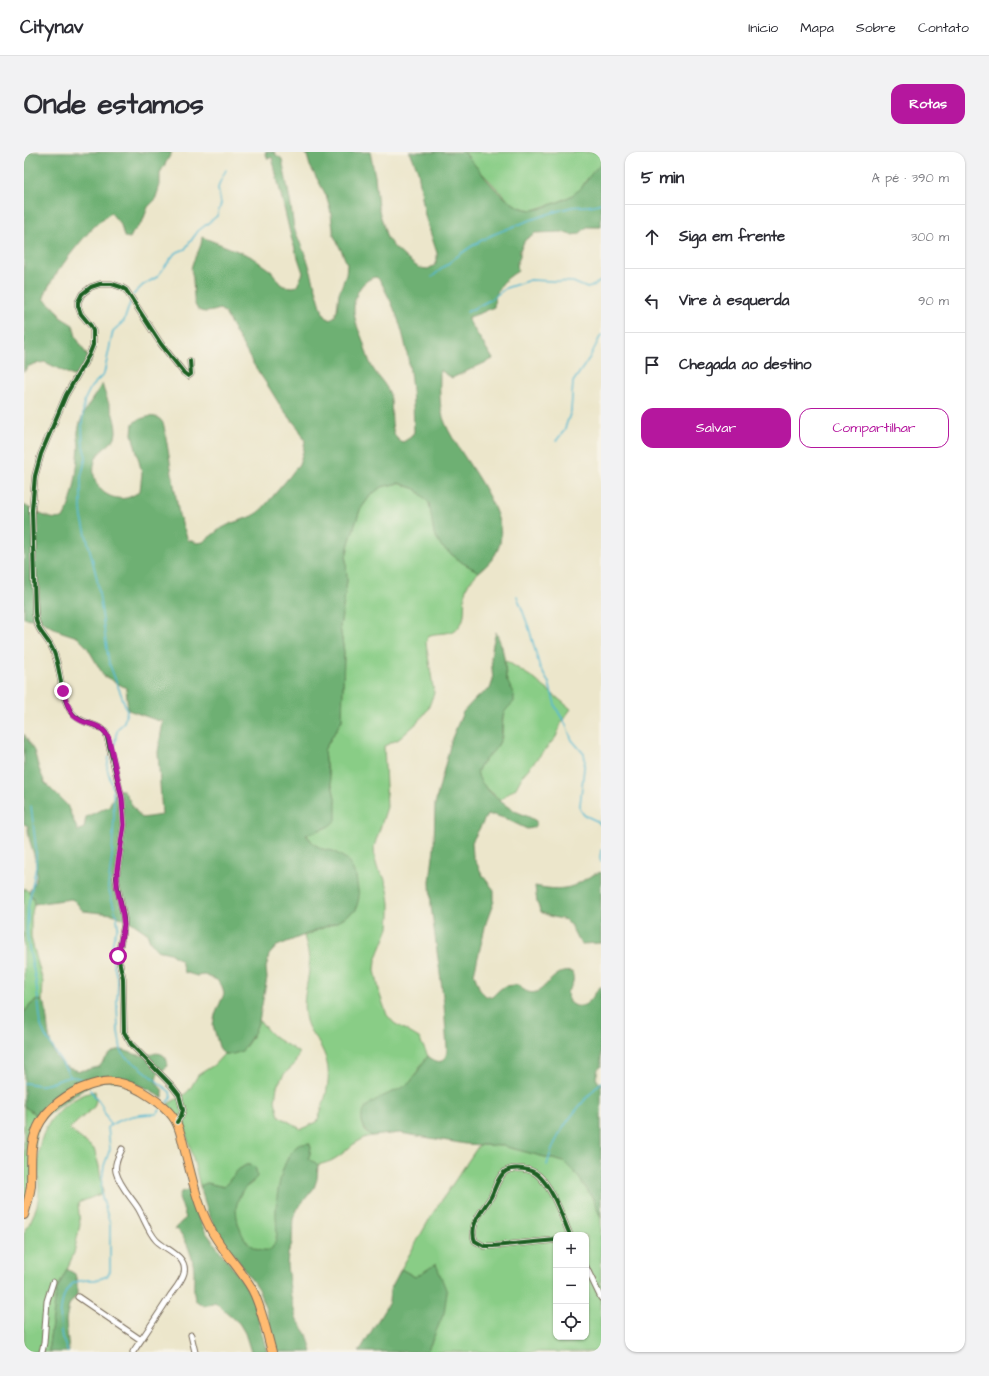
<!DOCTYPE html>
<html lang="pt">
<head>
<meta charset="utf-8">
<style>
	:root { --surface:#fff; --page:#f2f2f3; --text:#2b2b33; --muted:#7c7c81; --line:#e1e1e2; --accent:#b5179e }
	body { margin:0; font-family:"Architects Daughter",sans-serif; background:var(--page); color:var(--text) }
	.controls { position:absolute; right:12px; bottom:12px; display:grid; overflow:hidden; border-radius:8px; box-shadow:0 1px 3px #0004 }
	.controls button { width:36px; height:36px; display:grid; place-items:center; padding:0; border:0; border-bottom:1px solid var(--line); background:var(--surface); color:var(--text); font:20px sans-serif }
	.stop { position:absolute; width:12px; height:12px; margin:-9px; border:3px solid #b5179e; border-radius:50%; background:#fff }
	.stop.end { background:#b5179e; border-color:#fff; box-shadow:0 1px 4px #0008 }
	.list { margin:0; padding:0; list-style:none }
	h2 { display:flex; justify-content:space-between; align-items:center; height:52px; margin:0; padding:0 16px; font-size:17px }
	h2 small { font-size:13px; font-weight:400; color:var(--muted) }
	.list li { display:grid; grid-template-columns:26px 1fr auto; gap:12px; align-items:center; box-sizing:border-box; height:64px; padding:0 16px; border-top:1px solid var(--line) }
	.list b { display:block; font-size:15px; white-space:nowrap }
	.list em { font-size:13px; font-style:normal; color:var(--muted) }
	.actions { display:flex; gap:8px; padding:12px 16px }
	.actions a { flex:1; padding:9px 0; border:1px solid var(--accent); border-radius:12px; text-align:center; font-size:14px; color:var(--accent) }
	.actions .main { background:var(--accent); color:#fff }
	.icon { flex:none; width:22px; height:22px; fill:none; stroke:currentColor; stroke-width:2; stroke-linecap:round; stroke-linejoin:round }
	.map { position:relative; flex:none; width:577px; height:1200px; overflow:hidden; border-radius:12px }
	header { display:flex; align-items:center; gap:24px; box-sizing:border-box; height:56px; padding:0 20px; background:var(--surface); border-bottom:1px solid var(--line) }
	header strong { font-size:19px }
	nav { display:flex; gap:22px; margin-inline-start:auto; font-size:14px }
	.intro { display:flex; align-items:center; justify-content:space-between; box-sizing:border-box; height:96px; padding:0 24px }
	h1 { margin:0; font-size:28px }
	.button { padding:10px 18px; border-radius:12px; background:var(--accent); color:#fff; font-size:14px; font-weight:700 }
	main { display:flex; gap:24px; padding:0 24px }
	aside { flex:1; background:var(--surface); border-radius:12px; box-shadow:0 1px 3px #0004 }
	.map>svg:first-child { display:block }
</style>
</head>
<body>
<header>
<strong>Citynav</strong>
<nav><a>Início</a><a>Mapa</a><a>Sobre</a><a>Contato</a></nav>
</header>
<div class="intro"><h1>Onde estamos</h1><a class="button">Rotas</a></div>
<main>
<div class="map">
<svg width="577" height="1200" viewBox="0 0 577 1200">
	<rect width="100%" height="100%" fill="#f7f3e8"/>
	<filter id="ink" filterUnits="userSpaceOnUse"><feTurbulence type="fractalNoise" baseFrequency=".025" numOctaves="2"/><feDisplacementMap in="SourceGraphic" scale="8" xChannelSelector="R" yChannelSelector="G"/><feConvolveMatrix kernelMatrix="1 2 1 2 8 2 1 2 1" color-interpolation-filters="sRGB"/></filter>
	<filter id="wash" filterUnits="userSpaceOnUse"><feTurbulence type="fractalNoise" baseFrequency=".012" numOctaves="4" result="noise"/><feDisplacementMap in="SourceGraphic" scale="16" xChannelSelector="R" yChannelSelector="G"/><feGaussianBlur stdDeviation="0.9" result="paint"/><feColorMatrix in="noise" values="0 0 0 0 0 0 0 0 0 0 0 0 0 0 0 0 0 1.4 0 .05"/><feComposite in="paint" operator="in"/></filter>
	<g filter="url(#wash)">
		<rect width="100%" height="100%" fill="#ece6cb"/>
		<path fill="#89cd86" stroke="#627c52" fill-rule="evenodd" d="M440,0h137v13l-14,14 -7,11 -9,6 -15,7 -23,7 -11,-2 -11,-5 -31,-32z
			M374,331l18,6 13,14 13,44 21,16 16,9c-4,4 -9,9 -12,14 -6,14 3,35 -12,44 -9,5 -19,2 -27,6l-2,7 8,50 -6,16 -9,12 -20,18 -15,7 3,61 -13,40 1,13 3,10 6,7 4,12 2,14v12l-1,13 -13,32 -1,10 5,25 7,20 7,8 25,15 9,18c-8,9 -12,19 -19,28l-47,37 3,10 7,5c-15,1 -24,15 -36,22 -5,4 -12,5 -18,7l-9,-7 2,-11 -14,-1c-10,14 -16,30 -19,48 -2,16 4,44 -8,57 -7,0 -18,-3 -23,-8 -7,-8 -12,-25 -11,-36 0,-4 4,-13 7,-17 2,-3 7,-5 10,-8l-1,-17h-6l-8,5 -14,17 -17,-4 -7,3c-8,-29 -11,-59 -32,-82l17,-10 5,-5 8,-14 16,-10 10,-11c6,0 14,0 18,-4 8,-7 14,-21 17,-31 5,8 11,15 18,20 7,5 15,8 22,14l-5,12 -10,9 -7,12 -2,15 4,15 22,13 16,-7c10,-28 19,-52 1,-80 -6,-9 -12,-16 -13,-27 -3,-16 3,-30 4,-46 1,-11 -2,-23 -5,-33l33,-14 19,-46 -2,-4 -21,-21 -11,-2 -8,-5 -8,-10 22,-7 8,-25 -4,-17 -7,-24 -1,-11 18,-30 2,-68 -4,-25 7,-46 -1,-23 3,-15 11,-33 10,-14 11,-9z
			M481,508l28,18 38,31 -9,12 -6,16 -33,38 -7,13 -16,12 -21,-19 -2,-9 3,-6 18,-21 4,-8 1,-19 5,-33 -2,-7z
			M0,736l5,4 4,6 1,6 -3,13v21l12,44 -1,19 -5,-1 -7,5 -6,8z
			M71,939l1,9 -2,7 -25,22 25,20 5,17 4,27 -25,10 2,21 -2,10 -4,19 -7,16 -11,23 -3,26 -4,25v9h-25v-119c5,-8 10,-18 13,-28 4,-15 0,-33 1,-49 3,-32 25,-57 57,-65z
			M0,954l17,13 -3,5 -9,72 -5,19z
			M455,993l24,1 61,16 13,13 15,22 9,21v134h-174l8,-18 -20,-57 -14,-8 32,-56zM532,1083h30v102h-30z"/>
		<path fill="#6eb073" stroke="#546d48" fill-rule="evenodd" d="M3,0h145l-12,21v12l-5,15 -7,7 -6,16 -9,9 -3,6 -6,-1 -3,-12 -10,-12c-4,3 -9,6 -13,10 -12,10 -54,62 -54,76l14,12 2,6 13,8 3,12 15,25 -13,13 -5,1 -28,-14 -11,2 -7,3 -3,5v-219z
			M241,0h10v2l7,5 8,41 4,28 14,34 15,51 4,5 3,2 5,-4 2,-6 2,-17 7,-18 1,-11 -5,-12 -8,-16 -4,-28 -4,-13 -16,-29 -4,-14h64l5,24 3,31 9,31 7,9 13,12 12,9 9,1 7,-4 2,-4v-8l-12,-37 -7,-45 -6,-15 -3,-4h55c17,19 41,57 68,58 6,0 12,-3 18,-5 10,-3 21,-8 29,-15 9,-8 11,-19 22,-25v62h-14l-8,7 -8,1 -9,-3 -27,1 -10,7 -5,10v7l-3,6 1,8c-15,9 -23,18 -24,36l-11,5 -16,6 26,41 -41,19 -12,-8c0,18 -2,38 6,55 13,30 62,84 54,118 -3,12 -11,21 -21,29l-16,-9 -21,-16 -8,-13 -5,-31 -13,-14 -17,-6 -18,4 -11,9 -10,14 -11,33 -3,15 1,23 -7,46 4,25 -2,68 -18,30 1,11 7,24 4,17v18l-8,7 -22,8 8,9 8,5 11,2 15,9 8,16 3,21 -3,13 -19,12 -60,24 -8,9 -3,13 1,10 -8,43 -5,12 -12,18 -9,3h-9l-5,-7 -6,-22 2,-10 9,-21 -2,-8 -5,-6 -13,-5 -7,1 -13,-4 -3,-11 -11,-8 -13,-3 -6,-7 -4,-10 -16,-11 -19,-8 -29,-3c-5,-5 -6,-10 -12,-12l-37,5 -1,-6 -4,-6c2,-4 6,-9 7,-14 4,-17 -9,-35 -8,-52l-4,-2v-90l10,17 5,18 6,14 22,22 11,26 6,-3 2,-11 23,-11 8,-16h6c8,11 9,18 19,28l20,-3 -4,-63 5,-31 -7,-1 -28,-10 -2,-22 -22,-12 -17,-29 -10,-10 -15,-5 -23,-12 -15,-2v-113c11,6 28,18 40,12 11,-21 13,-48 15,-70 0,-6 -2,-11 -1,-16 3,-18 14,-31 24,-47 4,15 14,32 14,48 0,12 -16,16 -20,26 -7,18 2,37 21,40 9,2 16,-2 23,-7l2,-18 -10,-39 1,-11c9,-6 27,-12 31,3l15,89 9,25 10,3 5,-1 17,-13 12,-6 21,-7 9,-7 28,-33 9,-12 4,-12 2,-11 -6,-12 -18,-22 -11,-18 -18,-27 -27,-49 -5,-4c-30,10 -25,-7 -27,-29 0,-5 -3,-10 -1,-15 3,-10 10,-17 10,-28l48,19 21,15 12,15 10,1 4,-1 6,-13 -12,-36 -19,-80 -4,2zM352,125c5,3 7,9 10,15 23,42 27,92 28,140l-3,5 -8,5c-17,-4 -8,-37 -14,-50 -4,-9 -12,-16 -17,-25 -4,-8 -6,-17 -9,-26 -2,-7 -7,-15 -8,-23 -4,-17 4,-38 21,-41z
			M472,480l6,15 2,10 2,21 8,17v7c-3,3 -8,7 -10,11 -4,10 0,21 -5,30 -5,10 -17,17 -21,27 -4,12 26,35 35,40 8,4 16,6 23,11v3l-3,4 -6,1 -23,-11 -10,-3h-7l-15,27 1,14 10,20 11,14v11l-8,22 -12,51 6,16 6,6 6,1c10,-10 11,-12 26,-12 25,25 29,-19 54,-13 3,8 1,13 -5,20 1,6 1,11 6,13 15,6 20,-11 28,-19v81l-3,2 -2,9 3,5h2v135l-9,-21 -15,-22 -13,-13 -61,-16 -37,-2 -66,-11 -28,3c-5,-4 -7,-6 -9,-12 -9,-23 32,-30 45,-40 8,-6 12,-19 20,-28 11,9 18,7 19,-7l-3,-45 -13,-98 -1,-24 4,-34 1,-44 17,-66 11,-26 13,-14 14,-9 3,-9 -2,-23 2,-13z
			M577,720v71l-19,1 -4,-4 -7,-14 -5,-6 -17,-4 -8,-4 -4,-9 -2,-17c14,3 31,5 44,-3 7,-4 13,-9 22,-11z
			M13,848l5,1 3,3c4,23 1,60 30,66 7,2 17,-2 24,-3 5,-6 10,-15 18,-17 8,-1 14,4 22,5 7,2 18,-5 24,0 4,2 4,7 5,11 -8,7 -11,5 -12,16l7,9v6l-1,1 -11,-8 -20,-8 -6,-1 -28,-1 -56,39 -17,-13v-93l6,-8z
			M285,991l2,4 -2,11 9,7 -1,14 -3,9 -16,20 -5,11 -1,24 -4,11 -1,12 4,31 5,21 11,16 5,18h-35l-11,-42 -8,-21 -44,-63 -7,-17 -7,-23 7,-3 17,4 14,-17 8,-5h6l4,4 1,8c-4,5 -10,8 -14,13 -3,3 -5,10 -6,14 -2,5 0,13 1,19 5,16 12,29 32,27 11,-11 5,-27 6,-41 1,-18 6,-51 21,-63 2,-2 8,-2 12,-3z
			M167,1037l6,25 8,17 39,52 9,16 14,53h-16l-6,-19 -6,-10 -24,-21 -11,4 -9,-6c-2,-10 -1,-18 -1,-28 0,-13 -8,-34 -17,-43l-2,1 5,-7 6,-5 -7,-21 2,-5z
			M412,1112l11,28 -3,21 -17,39h-68l30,-50 1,-12 11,-21 14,8z
			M43,1117l8,5 2,8v13l-8,10 -3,16 3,31h-20v-9l4,-25 3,-26z"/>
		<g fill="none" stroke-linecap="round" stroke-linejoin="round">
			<path stroke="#54b9d2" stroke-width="1.5" d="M408,125c18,-16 38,-32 60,-42 24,-10 50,-20 76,-27 11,-3 22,0 33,-5
				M109,143l10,-10 14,-8 18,-24 10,-4 13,-18 19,-15 4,-12 -3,-15 1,-5 7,-14
				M443,160l23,-12 16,-12 24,-8 43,2 14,6 4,-1 10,-6
				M532,289l8,-10 7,-20 2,-29 17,-25 11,-22
				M493,444l12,32 11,40 9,15 7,25 10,17 6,15 12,14 1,5 -5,46v4l4,6 13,6 4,4
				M91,592l1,-9 2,-6 6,-7 3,-12 -18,-47 -12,-84 -15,-61 -1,-9v-32l5,-20 -3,-11 -1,-22 2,-23 7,-14 13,-13 9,-43 11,-10 7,-21
				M85,605l-2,11 6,21 1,29 -2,38 -4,31 9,30 1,10 -4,10 -2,10 1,15 5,20 -1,20 1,29 3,19 4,7 15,10 30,25 1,5 -4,6
				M7,654l5,42v19l-8,40 -1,26 2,15 7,34 5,44 4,9 25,41
				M577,698l-1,8 1,4
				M0,931c6,0 13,3 19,2 16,-2 27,-15 42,-3
				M66,938l11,14 9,21
				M523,1013c8,-34 31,-58 54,-83
				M44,1200c-2,-5 -4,-9 -6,-14 -3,-15 -3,-47 12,-55 6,-4 14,-3 21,-3 4,-1 8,-2 12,-4l3,-5v-47l-8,-27 -1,-9 3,-22 6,-17 -2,-22c13,-10 33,-13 48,-13l4,-4"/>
		</g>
	</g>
	<g filter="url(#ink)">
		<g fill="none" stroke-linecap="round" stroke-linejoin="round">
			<defs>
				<path id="minor" d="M153,970l4,-6 2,-6 -4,-15 -7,-9 -41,-42 -7,-12 -1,-54 -5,-22 6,-31v-6l-8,-41 8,-53 -2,-27 -16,-65c-9,-11 -24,-8 -33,-19 -14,-16 -11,-45 -20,-64 -7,-15 -17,-18 -18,-38l-3,-102 3,-34 6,-22 25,-59 23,-40 4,-10v-14l-2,-5 -10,-12 -3,-8v-4l4,-8 9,-7 9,-3h12l9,3 5,3 35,54 23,29 4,3 3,-2 -1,-13
					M98,997c-3,7 -8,14 -6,23 3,13 15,25 22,36 6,10 10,23 18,32 8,9 32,16 28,33 -2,8 -9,16 -14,23 -12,19 -25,38 -37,56
					M532,1088l-63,6h-9l-9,-5c-2,-4 -2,-9 -1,-15 3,-11 11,-19 17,-29 4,-8 7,-21 15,-26 8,-5 26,-2 32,4 15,13 24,42 32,60
					M562,1115l15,31
					M54,1145l63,43
					M167,1183l4,17
					M18,1200l2,-9 3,-42 6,-19"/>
				<path id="trunk" d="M0,1063c3,-10 6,-20 7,-30 1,-24 -3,-42 10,-64 12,-19 35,-33 57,-38 14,-4 30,1 43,8 13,8 26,16 34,29 6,10 8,24 11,35 6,23 11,47 22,69 11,24 31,42 44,65 10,19 14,42 20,63"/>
			</defs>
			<use href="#minor" stroke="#796c5b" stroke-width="7"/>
			<use href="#trunk" stroke="#796c5b" stroke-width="10"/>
			<use href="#minor" stroke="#fff" stroke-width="5"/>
			<use href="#trunk" stroke="#ffbb71" stroke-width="8"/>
			<defs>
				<path id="cycleway" d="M153,970l4,-6 2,-6 -4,-15 -7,-9 -41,-42 -7,-12 -1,-54 -5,-22 6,-31v-6l-8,-41 8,-53 -2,-27 -16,-65c-9,-11 -24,-8 -33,-19 -14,-16 -11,-45 -20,-64 -7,-15 -17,-18 -18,-38l-3,-102 3,-34 6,-22 25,-59 23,-40 4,-10v-14l-2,-5 -10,-12 -3,-8v-4l4,-8 9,-7 9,-3h12l9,3 5,3 35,54 23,29 4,3 3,-2 -1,-13
					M532,1088l-63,6h-9l-9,-5c-2,-4 -2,-9 -1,-15 3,-11 11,-19 17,-29 4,-8 7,-21 15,-26 8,-5 26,-2 32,4 15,13 24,42 32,60"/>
			</defs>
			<use href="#cycleway" stroke="#f7f3e8" stroke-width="6"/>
			<use href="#cycleway" stroke="#1b5e20" stroke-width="4"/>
		</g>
	</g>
	<g fill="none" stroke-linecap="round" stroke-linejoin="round" filter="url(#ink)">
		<path stroke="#b5179e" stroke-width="5" d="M39,539c3,8 5,19 11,25 13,12 27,4 35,23l13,59 2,27 -7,45v18l5,22 2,15 -6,31"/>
	</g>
</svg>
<div class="controls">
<button>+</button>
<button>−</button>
<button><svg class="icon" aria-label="locate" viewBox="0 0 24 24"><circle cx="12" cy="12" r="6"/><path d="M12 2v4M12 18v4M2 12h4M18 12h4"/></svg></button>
</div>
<div class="stop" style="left:94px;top:804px"></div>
<div class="stop end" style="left:39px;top:539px"></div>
</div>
<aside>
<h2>5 min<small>A pé · 390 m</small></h2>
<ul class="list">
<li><svg class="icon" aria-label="ahead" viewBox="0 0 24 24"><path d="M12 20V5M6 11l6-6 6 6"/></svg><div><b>Siga em frente</b></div><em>300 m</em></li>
<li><svg class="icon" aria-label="left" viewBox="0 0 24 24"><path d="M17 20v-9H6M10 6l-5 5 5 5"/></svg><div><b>Vire à esquerda</b></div><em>90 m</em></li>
<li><svg class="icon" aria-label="arrive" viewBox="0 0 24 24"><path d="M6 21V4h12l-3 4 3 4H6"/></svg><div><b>Chegada ao destino</b></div></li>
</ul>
<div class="actions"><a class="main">Salvar</a><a>Compartilhar</a></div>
</aside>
</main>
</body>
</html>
